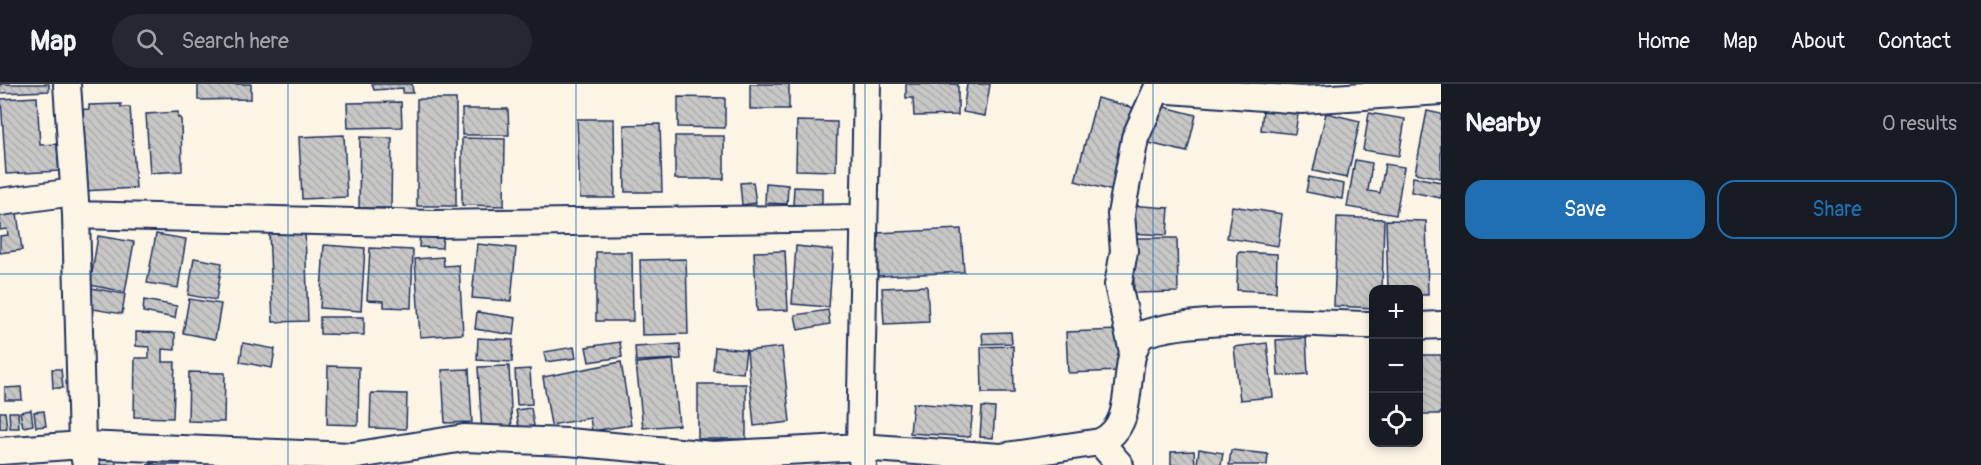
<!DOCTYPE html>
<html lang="en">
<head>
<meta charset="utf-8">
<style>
	:root { --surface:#171b24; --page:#242831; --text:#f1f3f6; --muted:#9ea1a6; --line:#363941; --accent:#1f6fb2 }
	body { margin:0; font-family:Pangolin,sans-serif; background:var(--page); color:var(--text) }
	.controls { position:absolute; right:18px; bottom:18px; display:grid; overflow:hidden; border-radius:12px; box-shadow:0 3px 9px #0003 }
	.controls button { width:54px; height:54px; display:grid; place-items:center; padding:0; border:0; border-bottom:2px solid var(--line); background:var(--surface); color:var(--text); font:30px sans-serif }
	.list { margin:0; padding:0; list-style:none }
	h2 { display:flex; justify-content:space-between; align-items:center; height:78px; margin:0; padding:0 24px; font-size:26px }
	h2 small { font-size:20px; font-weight:400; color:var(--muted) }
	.actions { display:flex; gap:12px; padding:18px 24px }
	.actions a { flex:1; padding:14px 0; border:2px solid var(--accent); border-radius:18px; text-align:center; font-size:21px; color:var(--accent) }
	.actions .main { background:var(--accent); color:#fff }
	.icon { flex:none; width:33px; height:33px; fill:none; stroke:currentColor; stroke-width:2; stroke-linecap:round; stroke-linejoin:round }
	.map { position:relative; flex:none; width:1441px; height:381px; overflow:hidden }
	header { display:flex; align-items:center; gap:36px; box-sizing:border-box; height:84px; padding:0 30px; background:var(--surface); border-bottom:2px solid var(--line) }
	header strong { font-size:28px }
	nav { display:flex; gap:33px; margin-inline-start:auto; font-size:21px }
	.search { width:420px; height:54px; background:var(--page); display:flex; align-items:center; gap:15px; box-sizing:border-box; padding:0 21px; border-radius:33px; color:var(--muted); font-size:22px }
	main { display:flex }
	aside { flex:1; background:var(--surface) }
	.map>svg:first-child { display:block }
</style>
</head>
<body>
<header>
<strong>Map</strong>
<div class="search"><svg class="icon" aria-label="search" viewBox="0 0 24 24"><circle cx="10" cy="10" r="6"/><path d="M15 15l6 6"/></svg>Search here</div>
<nav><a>Home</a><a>Map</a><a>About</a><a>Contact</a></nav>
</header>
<main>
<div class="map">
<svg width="1441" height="381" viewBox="0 0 1441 381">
	<defs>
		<pattern id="building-back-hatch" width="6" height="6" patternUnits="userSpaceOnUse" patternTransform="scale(1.5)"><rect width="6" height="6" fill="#c8c7c6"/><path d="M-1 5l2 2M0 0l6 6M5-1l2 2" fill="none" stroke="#ababac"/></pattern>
	</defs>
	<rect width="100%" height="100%" fill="#fcf5e5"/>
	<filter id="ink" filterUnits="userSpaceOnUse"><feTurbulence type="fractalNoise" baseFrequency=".0167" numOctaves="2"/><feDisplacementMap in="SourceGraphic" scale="12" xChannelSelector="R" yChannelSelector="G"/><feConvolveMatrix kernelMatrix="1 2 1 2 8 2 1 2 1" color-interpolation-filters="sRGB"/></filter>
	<g filter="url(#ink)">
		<path fill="url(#building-back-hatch)" stroke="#1b2f5e" stroke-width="1.5" d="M0,0h49v7l-49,2z
			M198,0h53v15l-53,1z
			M372,0h40l1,9h-10v-5l-29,2z
			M750,0h39v25h-39z
			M906,0h52v31l-44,1 -1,-18h-7z
			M967,0h23l-5,32 -22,-4z
			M37,13l3,48 17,-1 2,27 -53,3 -5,-75z
			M678,13l47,1v30l-47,-1z
			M1097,14l41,11 -21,83 -42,-11z
			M417,15h39v107h-39z
			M401,18l1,25 -54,1 -1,-25z
			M121,20v3h9l6,81 -53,3 -6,-81 12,-1v-4z
			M1153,20l43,11 -9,37 -43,-10z
			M462,25h46l1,26h-47z
			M1263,26l35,4 -3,20 -34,-4z
			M1427,27l14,3v64l-26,-5z
			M178,28v6h3l1,53 -32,2 -4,-59z
			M1326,29l34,8 -13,57 -34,-7z
			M1369,29l36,6 -6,37 -36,-6z
			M577,35h37l1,79h-35z
			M797,37l40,1 -1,49 -40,-1z
			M660,40l2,68h-37l-1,-67z
			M344,51l3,62 -45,2 -3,-62z
			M675,52h49v43h-49z
			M360,53l32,1 -1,70h-32z
			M462,54l43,1 -1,67 -42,-1z
			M1355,76l17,3 -4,28 12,2 5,-29 19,3 -8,48 -49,-8z
			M1309,93l35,7 -2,15 -36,-7z
			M1413,93l28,5v16l-30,-6z
			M753,98l3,21 -14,2 -2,-22z
			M766,99l22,2 -1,19 -22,-1z
			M794,103l28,1v18l-29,-1z
			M1128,121l41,3 -2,27 -39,-2z
			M1232,122l50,8 -4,32 -51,-8z
			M17,129l5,37 -22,3v-17l8,-1 -1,-6 -7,1v-14z
			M1337,133l47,2 -2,71h-8v18l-40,-2z
			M1386,136l40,1 2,74h-10v-5h-30z
			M420,145l23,1 -1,18 -23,-1z
			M961,145l3,43 -86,4 -2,-43z
			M305,147l3,90 -35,1 -4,-90z
			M156,150l30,5 -8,49 -31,-5z
			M98,152l36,6 -9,50 -35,-7z
			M1133,154h44l1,54 -44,1z
			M477,160l39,4 -5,53 -39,-3z
			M324,161l41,3 -4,63 -41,-3z
			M796,162l37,4 -4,57 -37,-3z
			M370,164l43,2 -2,58 -27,-1v-6l-17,-1z
			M785,167l3,59 -31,1 -3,-59z
			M596,168h36l1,69h-37z
			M1238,168l39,2 -1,38 -39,-2z
			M443,173l1,9 15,-1 4,69 -43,3 -5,-78z
			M194,174l28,5 -6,37 -28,-5z
			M686,175l2,75 -46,1 -2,-75z
			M927,202l2,36 -45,2 -2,-36z
			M91,204l34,6 -3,20 -35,-6z
			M189,215l32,5 -6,35 -32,-6z
			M144,216l33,6 -2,12 -32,-6z
			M828,226l2,14 -32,6 -3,-15z
			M477,228l39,6 -2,17 -39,-6z
			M320,233h44v18l-44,-1z
			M1118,246l2,41 -52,2 -2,-41z
			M136,248l39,1v17l-13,-1v13h13l-2,56 -39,-1 1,-59h14v-11l-13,-1z
			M1011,248l1,11 -29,1 -1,-11z
			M478,254l35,2 -1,22 -35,-2z
			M1306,254l2,36 -30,2 -2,-36z
			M620,258l2,15 -33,5 -3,-15z
			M243,259l32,6 -3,19 -32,-6z
			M1267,259l6,54 -33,3 -6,-53z
			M680,260l1,15 -45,2 -1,-14z
			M1013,262l1,47h-32l-1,-46z
			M574,263l2,11 -30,4 -2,-10z
			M715,263l31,3 -3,23 -30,-3z
			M782,263l8,75 -36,4 -7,-75z
			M1418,271h23v59h-23z
			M673,276l6,65 -36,3 -7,-65z
			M621,278l10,63 -39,6 -2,-13 -39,7 -8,-48z
			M328,282l31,1 -1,58 -31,-1z
			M509,282l3,65 -30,2 -4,-66z
			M52,285h9l2,19h-10z
			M469,285l3,53 -27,1 -3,-53z
			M530,285l2,35 -15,1 -2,-35z
			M189,288l36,1 -1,49 -36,-1z
			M698,300h48v55h-48z
			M21,303l1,13h-17v-12z
			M371,309l36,1 -1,35 -36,-1z
			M913,319l60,5 -3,29 -60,-4z
			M982,323l13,1 -2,30 -13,-1z
			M531,324l3,18 -15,2 -3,-18z
			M31,326l2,15 -10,2 -3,-15z
			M44,327l2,15 -10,1 -2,-15z
			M0,328h5l2,16 -7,1z
			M9,328h9l1,16h-9z
			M1199,365l24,4 -2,12h-24z
			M1231,366l37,4 -1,11h-38z
			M1194,367l1,14h-24v-13z
			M115,369l1,12h-16l-1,-10z
			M166,371l1,7 12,-2 1,5h-33l10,-3 -1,-5z"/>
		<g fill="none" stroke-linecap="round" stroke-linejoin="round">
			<defs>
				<path id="minor" d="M67,0l9,131 6,230 4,20
					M0,118l74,-10
					M76,131l358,9 429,-6
					M1418,242l23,-1
					M1133,268l-15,-67 6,-34 -3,-37 14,-76 22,-49 145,11 139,-9
					M1100,358l20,23
					M0,367l82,-6 270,11 112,-18 104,4 145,13 147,-8 140,10 100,-15c34,-15 24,-59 33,-90 2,-6 5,-12 8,-17 57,-21 169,-11 233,-10
					M863,381l-3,-18 7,-363"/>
			</defs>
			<use href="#minor" stroke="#1b2f5e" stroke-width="30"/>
			<use href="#minor" stroke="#fcf5e5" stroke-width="26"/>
		</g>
	</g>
	<path fill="none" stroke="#1f6fb2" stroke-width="1.5" stroke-opacity="0.55" d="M288,0v381M576,0v381M865,0v381M1153,0v381M0,190h1441"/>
</svg>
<div class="controls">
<button>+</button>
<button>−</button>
<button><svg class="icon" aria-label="locate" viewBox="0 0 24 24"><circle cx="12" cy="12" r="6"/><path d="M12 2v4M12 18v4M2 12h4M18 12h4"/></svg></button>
</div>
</div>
<aside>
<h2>Nearby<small>0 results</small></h2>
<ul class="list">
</ul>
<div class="actions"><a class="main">Save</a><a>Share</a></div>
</aside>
</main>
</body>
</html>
